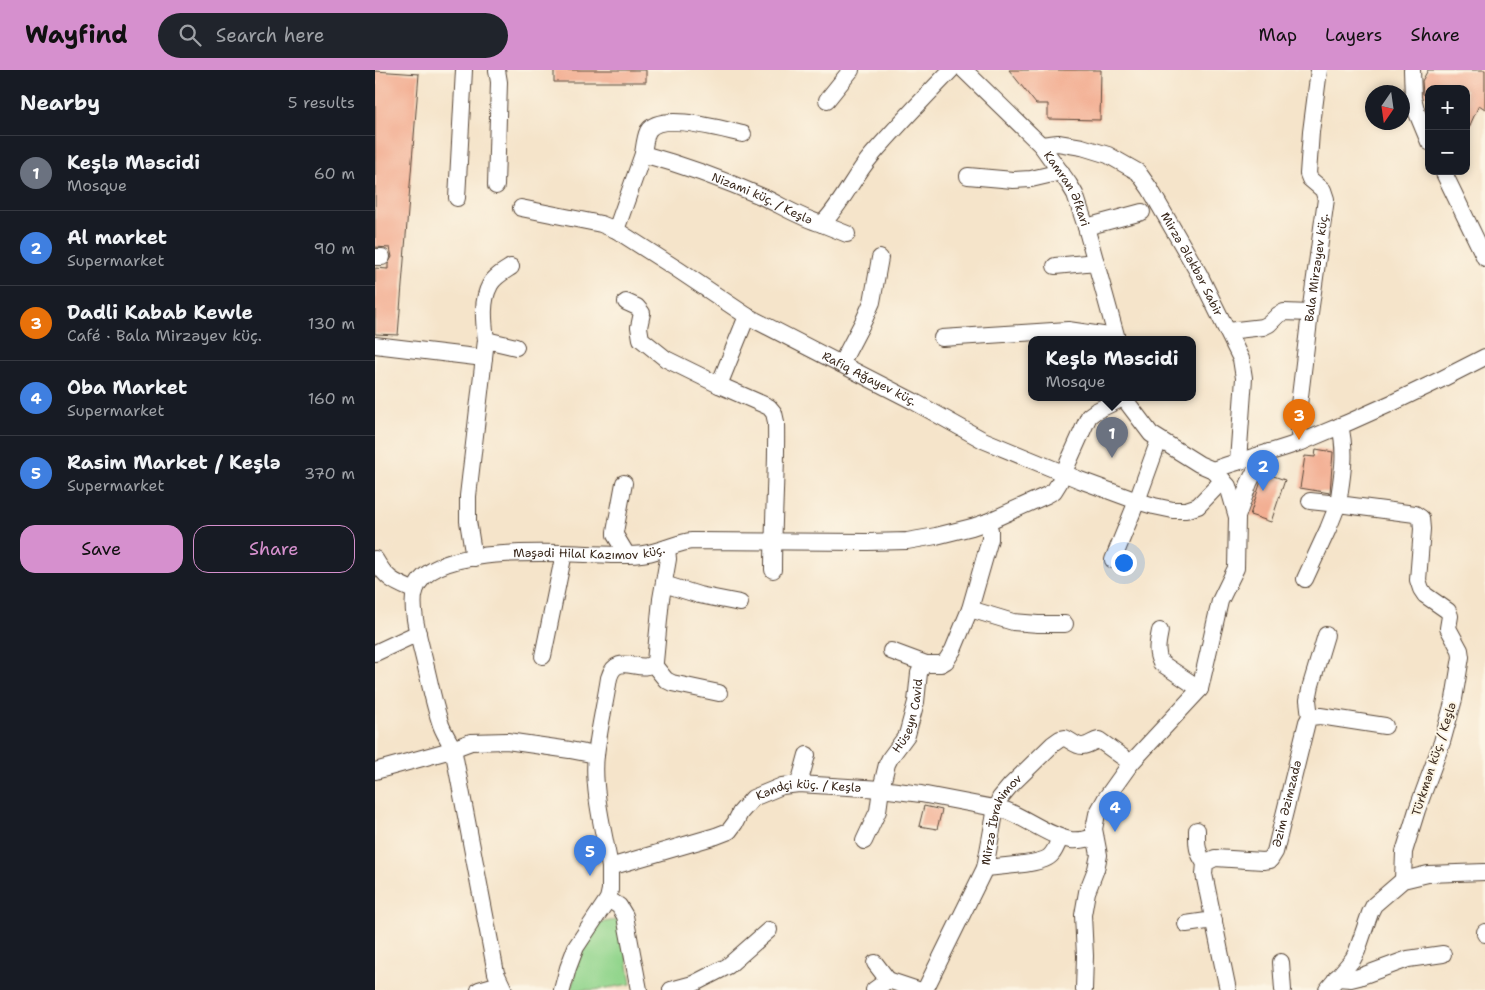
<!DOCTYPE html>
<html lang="en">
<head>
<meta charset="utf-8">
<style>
	:root { --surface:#171b24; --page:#20242c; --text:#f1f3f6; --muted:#9ea1a6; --line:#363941; --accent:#d690ce }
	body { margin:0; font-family:"Shantell Sans",sans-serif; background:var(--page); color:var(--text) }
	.controls { position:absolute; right:15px; top:15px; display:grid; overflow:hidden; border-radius:10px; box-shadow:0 2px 8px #0003 }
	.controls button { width:45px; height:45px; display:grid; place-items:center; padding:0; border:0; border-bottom:1px solid var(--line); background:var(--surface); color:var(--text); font:25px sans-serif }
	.compass { position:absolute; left:990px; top:15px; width:45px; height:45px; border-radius:50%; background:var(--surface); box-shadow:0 2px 8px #0003; rotate:193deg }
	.you { position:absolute; left:748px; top:492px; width:18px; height:18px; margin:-12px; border:4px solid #fff; border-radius:50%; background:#1a73e8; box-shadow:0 0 0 8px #1a73e833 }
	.badge { display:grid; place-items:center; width:32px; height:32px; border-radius:50%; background:var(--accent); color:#fff; font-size:16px; font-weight:700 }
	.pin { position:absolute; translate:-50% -41px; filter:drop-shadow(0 1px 2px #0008) }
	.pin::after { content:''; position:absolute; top:26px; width:18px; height:15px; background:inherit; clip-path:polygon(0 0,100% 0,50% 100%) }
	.popup { position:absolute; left:653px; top:266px; width:168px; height:65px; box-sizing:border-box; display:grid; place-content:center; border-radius:10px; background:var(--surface); filter:drop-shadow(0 1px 4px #0005); font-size:16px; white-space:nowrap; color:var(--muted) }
	.popup b { font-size:19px; color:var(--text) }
	.popup::after { content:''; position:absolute; left:50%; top:100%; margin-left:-10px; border:10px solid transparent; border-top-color:var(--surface) }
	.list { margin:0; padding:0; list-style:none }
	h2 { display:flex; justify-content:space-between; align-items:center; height:65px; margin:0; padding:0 20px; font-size:21px }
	h2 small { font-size:16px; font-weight:400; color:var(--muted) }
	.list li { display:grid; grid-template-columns:32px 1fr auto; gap:15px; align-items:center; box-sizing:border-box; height:75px; padding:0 20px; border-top:1px solid var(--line) }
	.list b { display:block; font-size:19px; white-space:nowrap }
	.list p { margin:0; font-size:16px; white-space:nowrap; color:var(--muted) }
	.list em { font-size:16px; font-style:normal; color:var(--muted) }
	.actions { display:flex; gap:10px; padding:15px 20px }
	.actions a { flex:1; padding:11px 0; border:1px solid var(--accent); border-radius:15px; text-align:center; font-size:18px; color:var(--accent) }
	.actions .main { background:var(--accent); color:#111 }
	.icon { flex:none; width:28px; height:28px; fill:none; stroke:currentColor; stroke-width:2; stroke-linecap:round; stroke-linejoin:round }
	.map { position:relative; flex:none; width:1110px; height:920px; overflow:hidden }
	header { display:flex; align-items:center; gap:30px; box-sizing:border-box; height:70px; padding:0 25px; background:var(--accent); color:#111 }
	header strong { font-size:24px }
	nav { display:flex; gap:28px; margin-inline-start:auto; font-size:18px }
	.search { width:350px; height:45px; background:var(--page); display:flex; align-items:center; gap:12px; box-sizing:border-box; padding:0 18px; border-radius:28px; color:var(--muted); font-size:19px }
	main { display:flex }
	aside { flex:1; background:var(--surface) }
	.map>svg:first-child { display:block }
</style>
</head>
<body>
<header>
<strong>Wayfind</strong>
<div class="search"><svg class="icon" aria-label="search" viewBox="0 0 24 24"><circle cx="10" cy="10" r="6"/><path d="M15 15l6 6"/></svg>Search here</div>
<nav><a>Map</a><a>Layers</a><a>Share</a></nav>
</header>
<main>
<aside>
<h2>Nearby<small>5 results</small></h2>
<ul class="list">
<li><span class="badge" style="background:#6b7280">1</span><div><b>Keşlə Məscidi</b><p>Mosque</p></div><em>60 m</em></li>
<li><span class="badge" style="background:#3f7fe0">2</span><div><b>Al market</b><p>Supermarket</p></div><em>90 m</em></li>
<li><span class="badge" style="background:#e8710a">3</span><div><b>Dadli Kabab Kewle</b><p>Café · Bala Mirzəyev küç.</p></div><em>130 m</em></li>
<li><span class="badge" style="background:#3f7fe0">4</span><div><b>Oba Market</b><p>Supermarket</p></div><em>160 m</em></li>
<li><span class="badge" style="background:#3f7fe0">5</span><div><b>Rasim Market / Keşlə</b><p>Supermarket</p></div><em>370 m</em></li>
</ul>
<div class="actions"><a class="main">Save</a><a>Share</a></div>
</aside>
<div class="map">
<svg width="1110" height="920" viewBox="0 0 1110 920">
	<rect width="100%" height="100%" fill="#fcf5e5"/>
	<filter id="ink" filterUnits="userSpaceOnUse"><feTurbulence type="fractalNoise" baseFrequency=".02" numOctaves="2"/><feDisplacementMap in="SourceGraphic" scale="10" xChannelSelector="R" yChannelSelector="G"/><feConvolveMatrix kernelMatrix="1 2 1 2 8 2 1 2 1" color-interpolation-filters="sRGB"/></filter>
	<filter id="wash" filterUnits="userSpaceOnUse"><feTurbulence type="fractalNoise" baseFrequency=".0096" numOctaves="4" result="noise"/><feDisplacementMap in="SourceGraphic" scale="20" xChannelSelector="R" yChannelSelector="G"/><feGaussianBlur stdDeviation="1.12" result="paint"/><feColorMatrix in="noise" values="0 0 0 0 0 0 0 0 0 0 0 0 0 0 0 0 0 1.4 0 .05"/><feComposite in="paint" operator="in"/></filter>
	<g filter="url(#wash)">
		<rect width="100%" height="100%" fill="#f5e4ca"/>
		<path fill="#93d58d" stroke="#678056" d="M246,849l10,65 -37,6h-22l5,-29 21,-38z"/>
		<g id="blocks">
			<path fill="#f2a98c" d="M179,0h92v12h-92z
				M634,0h92l-1,50 -52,-1v-15h-12z
				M1053,0h57v39l-6,-4 -13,29v-45h-37v8l-6,-3 -1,-13z
				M0,1l44,3 -21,261 -23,-1v-66l13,1v-5l4,-7 -2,-9 -15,-1z
				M941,379l17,3 -3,41 -30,-5 5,-32 10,1z
				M890,403l20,7 -14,42 -21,-7 11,-34z
				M549,736l18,4 -5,19 -18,-3z"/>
		</g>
	</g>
	<g filter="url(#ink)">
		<use href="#blocks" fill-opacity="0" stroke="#574638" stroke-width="1"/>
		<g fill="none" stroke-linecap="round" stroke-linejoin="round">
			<defs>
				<g id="minor">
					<path id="s1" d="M589,0l77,75 28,39 6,10 11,33 31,112"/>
					<path d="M1037,0l1,28 4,15 12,29"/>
					<path d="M452,30l24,-30"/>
					<path id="s2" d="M666,75l17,-2 24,4 26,8 30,17 12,17 49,85 42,85 3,19 -6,83"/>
					<path d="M268,84c1,-6 2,-17 5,-23 12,-20 76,-1 95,3"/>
					<path d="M1068,101l42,87"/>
					<path d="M593,106l45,4 18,-1 30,-7"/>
					<path d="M121,116l3,-104 -2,-12"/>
					<path d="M82,128l7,-128"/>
					<path id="s3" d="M146,138l80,16 15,6 61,39 70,47 166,85 70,39 97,40 57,21 17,5 19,4h13l12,-4 25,-26"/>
					<path d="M447,154l25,10"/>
					<path d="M711,157l56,-15"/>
					<path id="s4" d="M241,160l27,-76c40,11 81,26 120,43 19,9 38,21 59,27 20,-20 31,-47 50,-69 25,-29 52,-57 79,-85"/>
					<path d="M0,187h7"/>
					<path d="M680,196l41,-4"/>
					<path d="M251,232l11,5 5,6 -3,14 2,12 25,20 53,26 50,22 5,6 2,9c1,49 -3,98 -3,148"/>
					<path d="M853,261l35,-4 6,-3 9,-9 6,-3 26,1"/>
					<path d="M567,268l126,-8 48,7"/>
					<path d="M111,270l30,7"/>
					<path d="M0,275l109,13"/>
					<path d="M466,294l23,-44 8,-18 8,-44"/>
					<path d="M344,315l28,-69"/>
					<path d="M965,356c7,28 2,50 -2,78l77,10 6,4 1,11 -4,51 3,9 4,6 23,16 2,5 -2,12 12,22 1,7 -7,42 -12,43 -25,68 -13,42 -1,28"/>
					<path id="s5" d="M927,372l-4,-17v-12l12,-100 16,-114 -3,-9 -13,-11 -2,-5 3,-42 8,-62"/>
					<path d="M838,400c30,-11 61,-18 91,-29 62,-25 122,-53 181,-84"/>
					<path d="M249,413l-9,49v3l12,20"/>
					<path d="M862,447l12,-34 7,-14 13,-17"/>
					<path d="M99,488l-6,-37v-25l18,-156c-2,-17 -5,-39 4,-55 4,-8 13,-13 21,-18"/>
					<path d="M0,489c12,21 19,23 40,32"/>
					<path d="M738,490l24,-59 22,-61"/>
					<path d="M930,509l23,-50 10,-25 -28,-3"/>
					<path d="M289,514l35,11 41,8"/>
					<path d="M595,539l43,13 25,2h27"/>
					<path d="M785,561c-2,11 -5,21 1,32l39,26"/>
					<path d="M516,581l35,13"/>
					<path d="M0,583l43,-20"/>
					<path d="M168,586l21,-103"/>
					<path d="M278,594l13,16 6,3 47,10"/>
					<path d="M935,647l-2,-17 3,-15 15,-50"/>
					<path d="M0,701l69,-19 27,-10 36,-1 63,9 26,5"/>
					<path d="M424,714l8,-29"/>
					<path d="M822,760c0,13 -1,22 8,33"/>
					<path id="s6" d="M489,771l14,-30 3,-22 6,-25 3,-6 17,-23 9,-33 3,-29 3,-6 4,-3h15l5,-3 7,-11 17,-41 20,-70v-9l-3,-8"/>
					<path d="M235,797c-6,-34 -18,-79 -14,-112 3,-26 9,-51 13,-77 8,-28 32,-2 46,-16l6,-63 7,-40 -1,-11"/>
					<path d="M610,798c14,-2 58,-3 66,-13 4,-4 7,-12 9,-17"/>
					<path d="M233,829l11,7 6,10 14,74"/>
					<path d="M811,854l28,-4"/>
					<path d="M1110,864v-2"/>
					<path d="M906,892l2,28"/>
					<path d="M500,893l13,17"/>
					<path d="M961,908l15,1 8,-2 49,-18 35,-5"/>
					<path d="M104,920l21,-6"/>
					<path id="s7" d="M129,920l-8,-17 -43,-225c-4,-7 -9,-15 -12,-23 -8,-23 -12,-47 -18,-70 -4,-17 -13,-47 -8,-64 15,-53 168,-35 211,-36 10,0 21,-1 30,-4 13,-3 24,-9 36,-10l175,1 40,-1 29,-5 36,-9 15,-5 60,-27 7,-4 5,-8 30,-67 7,-5 27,-13"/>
					<path id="s8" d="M187,920l6,-22 8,-21 32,-48 2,-9v-23l106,-31 13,-5 6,-8 5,-10 13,-15 29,-12 17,-2 82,5 40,5 84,16c21,8 45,27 66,30 9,1 16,-1 24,-3"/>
					<path d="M296,920l22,-6 35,-18 41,-36"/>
					<path d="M499,920l14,-10 30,10"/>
					<path id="s9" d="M550,920l60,-122 11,-60 4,-10 10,-12 43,-42 7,-5 5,-1c5,2 11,8 17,8 6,0 11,-5 17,-6l32,23"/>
					<path d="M709,920l1,-34 -2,-41 4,-23 9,-23 3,-14 -5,-26 3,-15 9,-16 25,-35 69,-74 20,-88 16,-33 1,-51 -9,-31 -15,-16 -14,-6 -48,-30 -28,-37"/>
					<path id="s10" d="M853,920l-24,-116 1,-11 10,-5 48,3 7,-1 5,-8 32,-130 3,-5 10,-1 65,10"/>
					<path d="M952,920l26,-31 4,-8 13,-38 4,-8 29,-25 25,-6 57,-2"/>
				</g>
			</defs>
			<use href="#minor" stroke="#574638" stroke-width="18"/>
			<use href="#minor" stroke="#fff" stroke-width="16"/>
		</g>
	</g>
	<g text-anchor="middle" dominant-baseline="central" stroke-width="4" stroke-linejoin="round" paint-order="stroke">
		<g font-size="12" fill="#3b2a1e" stroke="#fcf5e5">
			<text stroke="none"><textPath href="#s1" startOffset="159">Kamran Əfkari</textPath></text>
			<text stroke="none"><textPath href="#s4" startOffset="208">Nizami küç. / Keşlə</textPath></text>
			<text stroke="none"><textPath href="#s2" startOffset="210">Mirzə Ələkbər Sabir</textPath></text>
			<text stroke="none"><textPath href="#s5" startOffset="176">Bala Mirzəyev küç.</textPath></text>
			<text stroke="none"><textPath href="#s3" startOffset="392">Rafiq Ağayev küç.</textPath></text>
			<text stroke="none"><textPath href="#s7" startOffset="598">Məşədi Hilal Kazımov küç.</textPath></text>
			<text stroke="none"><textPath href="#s6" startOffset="135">Hüseyn Cavid</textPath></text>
			<text transform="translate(1059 689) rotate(-72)">Türkmən küç. / Keşlə</text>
			<text stroke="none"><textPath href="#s8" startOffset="358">Kəndçi küç. / Keşlə</textPath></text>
			<text stroke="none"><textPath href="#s10" startOffset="255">Əzim Əzimzadə</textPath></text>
			<text stroke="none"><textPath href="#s9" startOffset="188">Mirzə İbrahimov</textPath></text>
		</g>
	</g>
</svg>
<div class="controls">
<button>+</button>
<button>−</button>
</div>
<svg class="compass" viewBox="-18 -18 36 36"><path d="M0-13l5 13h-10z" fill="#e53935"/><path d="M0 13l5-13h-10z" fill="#9ea1a6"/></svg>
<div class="you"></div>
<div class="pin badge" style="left:737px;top:388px;background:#6b7280">1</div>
<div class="popup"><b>Keşlə Məscidi</b>Mosque</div>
<div class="pin badge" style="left:888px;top:421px;background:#3f7fe0">2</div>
<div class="pin badge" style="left:924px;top:370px;background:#e8710a">3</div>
<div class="pin badge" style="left:740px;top:762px;background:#3f7fe0">4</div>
<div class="pin badge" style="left:215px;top:806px;background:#3f7fe0">5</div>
</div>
</main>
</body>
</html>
